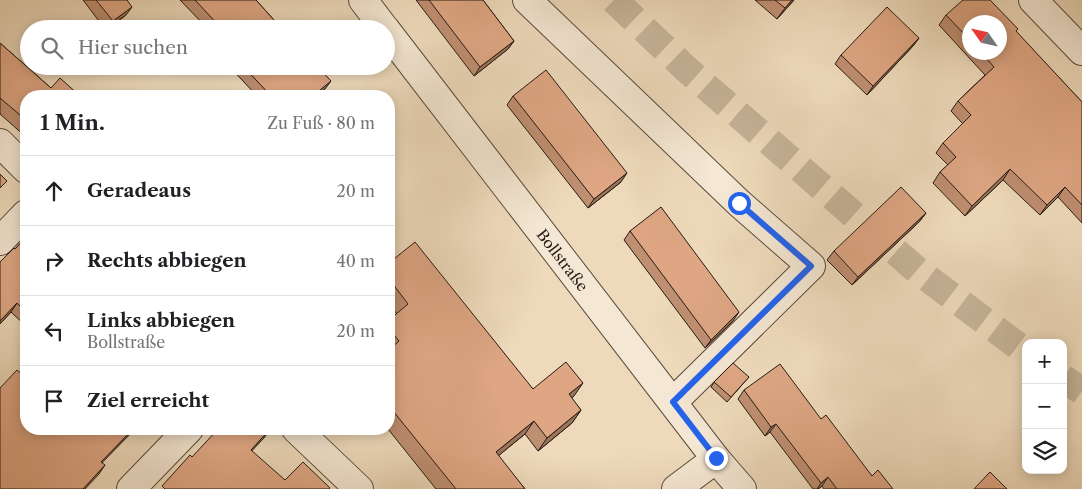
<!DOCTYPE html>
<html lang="de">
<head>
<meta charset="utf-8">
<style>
	:root { --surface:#fff; --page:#f2f2f2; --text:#202124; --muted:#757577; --line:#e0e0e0 }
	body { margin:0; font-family:"Libre Caslon Text",serif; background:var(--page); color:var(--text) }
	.controls { position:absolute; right:15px; bottom:15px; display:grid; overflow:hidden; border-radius:10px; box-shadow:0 2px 12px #0003 }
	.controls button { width:45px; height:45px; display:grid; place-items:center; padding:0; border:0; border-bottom:1px solid var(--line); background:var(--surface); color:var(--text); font:25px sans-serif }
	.compass { position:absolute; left:962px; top:15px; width:45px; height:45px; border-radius:50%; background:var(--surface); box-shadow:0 2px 12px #0003; rotate:304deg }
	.stop { position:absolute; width:15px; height:15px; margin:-11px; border:4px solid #2563eb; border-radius:50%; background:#fff }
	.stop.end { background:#2563eb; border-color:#fff; box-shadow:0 1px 5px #0008 }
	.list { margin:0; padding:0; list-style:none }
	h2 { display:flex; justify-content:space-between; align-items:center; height:65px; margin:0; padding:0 20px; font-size:21px }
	h2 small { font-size:16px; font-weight:400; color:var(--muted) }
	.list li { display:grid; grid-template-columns:32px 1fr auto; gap:15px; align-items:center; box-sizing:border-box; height:70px; padding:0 20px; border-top:1px solid var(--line) }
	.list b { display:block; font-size:19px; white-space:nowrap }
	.list p { margin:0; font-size:16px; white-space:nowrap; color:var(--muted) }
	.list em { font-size:16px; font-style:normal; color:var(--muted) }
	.icon { flex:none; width:28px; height:28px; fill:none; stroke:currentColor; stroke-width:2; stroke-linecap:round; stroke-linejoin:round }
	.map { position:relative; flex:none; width:1082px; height:489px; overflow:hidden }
	.search { position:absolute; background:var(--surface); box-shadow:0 2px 12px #0003; left:20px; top:20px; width:375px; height:55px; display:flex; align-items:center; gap:12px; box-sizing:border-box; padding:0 18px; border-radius:28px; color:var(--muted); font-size:19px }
	.panel { position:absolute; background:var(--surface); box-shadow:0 2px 12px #0003; left:20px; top:90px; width:375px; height:345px; border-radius:20px }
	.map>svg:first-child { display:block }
</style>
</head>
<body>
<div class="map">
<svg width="1082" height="489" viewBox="0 0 1082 489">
	<rect width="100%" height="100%" fill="#eedabb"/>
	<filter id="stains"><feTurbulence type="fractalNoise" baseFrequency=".004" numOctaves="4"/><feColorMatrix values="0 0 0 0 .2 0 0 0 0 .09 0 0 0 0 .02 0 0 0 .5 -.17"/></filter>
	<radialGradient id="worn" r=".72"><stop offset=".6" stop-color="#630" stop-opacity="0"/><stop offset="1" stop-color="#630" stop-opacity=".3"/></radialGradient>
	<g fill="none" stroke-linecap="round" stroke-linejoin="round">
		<path stroke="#c6b499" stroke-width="28" stroke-dasharray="28 14" stroke-linecap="butt" d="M614,0l71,68 233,203 108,81
			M1063,378l19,13"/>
		<defs>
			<g id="minor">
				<path d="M363,0l22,29"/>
				<path d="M527,0l212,203 72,63 -138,136"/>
				<path d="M1033,0l49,51"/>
				<path id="s1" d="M386,30l330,429 26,30"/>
				<path d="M0,143l26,26"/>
				<path d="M0,241l26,-27"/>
				<path d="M296,429l63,60"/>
				<path d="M131,489l58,-60"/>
				<path d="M676,489l40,-30"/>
			</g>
		</defs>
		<use href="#minor" stroke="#584a3d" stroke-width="30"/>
		<use href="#minor" stroke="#f4e7d3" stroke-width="28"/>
	</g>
	<path fill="#bf8f71" stroke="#261a13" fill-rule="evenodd" d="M83,0h44l-1,15 -18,14h-3z
		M180,0h76l26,29h-74z
		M416,0h67l31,41 -6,8 -34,27z
		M755,0h39l-17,19z
		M946,15l70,17 66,70v121l-24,-26 -18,18 -37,-35 -38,36 -32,-33 7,-11 8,-7 -12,-12 7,-10 20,-19 -12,-13 7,-10 27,-26 -46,-50zM970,22l30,30h-30z
		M919,38l-6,8 -46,49 -32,-31 6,-9z
		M0,43l51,45 29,8h-54v41l-26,-23z
		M229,66h88l8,23 -8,7h-60z
		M513,96l108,86 -33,26 -81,-103z
		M926,213l-7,9 -67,63 -25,-25 7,-9z
		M630,231l103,90 -28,27 -81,-108z
		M26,237v89l-15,-14 -11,12v-62l15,-13z
		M389,263l144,126 41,7 -3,2 10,12 -9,13 -34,28 -13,-17 -27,22 27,33h-89l-48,-60h1v-109l8,-6 -8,-10z
		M749,377l-22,25 -16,-15 3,-5z
		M744,390l77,29 51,57 21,13h-69l-2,-3 -4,3h-5l-43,-57 -5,4 -27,-37z"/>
	<path fill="#9b745c" stroke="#261a13" d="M792,0h2l-17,19 8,-11z
		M132,7l-6,8 -19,14 6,-8z
		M919,38l-6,8 -46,49 6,-9z
		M514,41l-6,8 -34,27 6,-9z
		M331,81l-6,8 -8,7h-4z
		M1010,169l-7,11 -38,36 7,-10z
		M627,173l-6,9 -33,26 6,-9z
		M1065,187l-7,10 -18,18 7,-10z
		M926,213l-7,9 -67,63 6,-8z
		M17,303l-6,9 -11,12v-3z
		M739,312l-6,9 -28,27 6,-8z
		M583,383l-9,13 -14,11 9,-13z
		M581,410l-9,13 -34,28 9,-13z
		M534,421l-9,13 -38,31 9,-13z
		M776,424l-6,8 -5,4 6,-9z
		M133,429h2l-40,41 6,-8z
		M270,429l-6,9 -19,20 6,-8z
		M105,465l-6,9 -14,15h-2z
		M828,477l-6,9 -4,3h-1l4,-6z"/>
	<path fill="#dea683" stroke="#261a13" d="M96,0h31l5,7 -19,14z
		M195,0h61l26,29h-60z
		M429,0h54l31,41 -34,26z
		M775,0h17l-7,8z
		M963,0h27l28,29 -2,2 66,71v103l-17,-18 -18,18 -37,-36 -38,37 -32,-34 16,-15 -13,-14 28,-28 -13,-14 36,-34 -13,-15h19v-30h-30v18l-24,-25z
		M887,7l32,31 -46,48 -32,-31z
		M0,43l51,45 9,-10 20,18h-54v24l-26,-22z
		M243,66h74l14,15 -18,15h-42z
		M546,70l81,103 -33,26 -81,-103z
		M389,154l5,6 -5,4z
		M0,174l7,7 -7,7z
		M901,187l25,26 -68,64 -24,-26z
		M661,207l78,105 -28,28 -81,-109z
		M26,237v75l-9,-9 -17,18v-59l14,-14 1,1z
		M415,242l118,147 33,-27 17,21 -14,11 12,16 -34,28 -13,-17 -38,31 29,37h-69l-67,-83v-56l10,-9 -10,-12v-9l19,-16 -19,-25v-16z
		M733,363l16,14 -18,20 -17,-15z
		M780,364l41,55 5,-4 46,61 6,-6 15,19h-56l-9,-12 -7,6 -45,-59 -5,3 -27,-37z
		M17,370l9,8v51h107l-32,33 4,3 -22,24h-83v-101z
		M218,429h52l-19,21 34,30 18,-18 27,26 -1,1h-164l-3,-3 28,-31 2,2z
		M990,472l17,17h-33z"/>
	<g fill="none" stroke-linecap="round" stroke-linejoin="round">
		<path stroke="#2563eb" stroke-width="6" d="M716,458l-43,-56 138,-136 -72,-63"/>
	</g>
	<g text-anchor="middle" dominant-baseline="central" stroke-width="4.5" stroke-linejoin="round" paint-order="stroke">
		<g font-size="15" fill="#261a13" stroke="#f4e7d3">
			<text stroke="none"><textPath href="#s1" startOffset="290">Bollstraße</textPath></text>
		</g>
	</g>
	<rect width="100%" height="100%" filter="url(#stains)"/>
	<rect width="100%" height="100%" fill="url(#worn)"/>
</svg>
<div class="controls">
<button>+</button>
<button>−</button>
<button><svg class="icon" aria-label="layers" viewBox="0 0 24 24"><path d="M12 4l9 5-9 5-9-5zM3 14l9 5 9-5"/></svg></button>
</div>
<svg class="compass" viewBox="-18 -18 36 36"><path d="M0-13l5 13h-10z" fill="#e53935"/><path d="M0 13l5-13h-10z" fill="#757577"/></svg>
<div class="stop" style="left:739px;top:203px"></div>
<div class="stop end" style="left:716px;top:458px"></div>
<div class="search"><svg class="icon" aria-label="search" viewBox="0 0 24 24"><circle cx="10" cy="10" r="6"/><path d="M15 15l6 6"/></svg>Hier suchen</div>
<section class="panel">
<h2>1 Min.<small>Zu Fuß · 80 m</small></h2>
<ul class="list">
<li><svg class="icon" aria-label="ahead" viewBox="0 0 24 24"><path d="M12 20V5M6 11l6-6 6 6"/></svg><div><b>Geradeaus</b></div><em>20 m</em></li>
<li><svg class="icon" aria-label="right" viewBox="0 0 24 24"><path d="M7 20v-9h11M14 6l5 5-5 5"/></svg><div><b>Rechts abbiegen</b></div><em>40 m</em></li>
<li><svg class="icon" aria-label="left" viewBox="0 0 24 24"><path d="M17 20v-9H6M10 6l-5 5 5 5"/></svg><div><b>Links abbiegen</b><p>Bollstraße</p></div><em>20 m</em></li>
<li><svg class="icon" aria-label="arrive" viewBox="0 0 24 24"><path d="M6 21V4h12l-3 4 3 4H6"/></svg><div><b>Ziel erreicht</b></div></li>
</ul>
</section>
</div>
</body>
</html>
